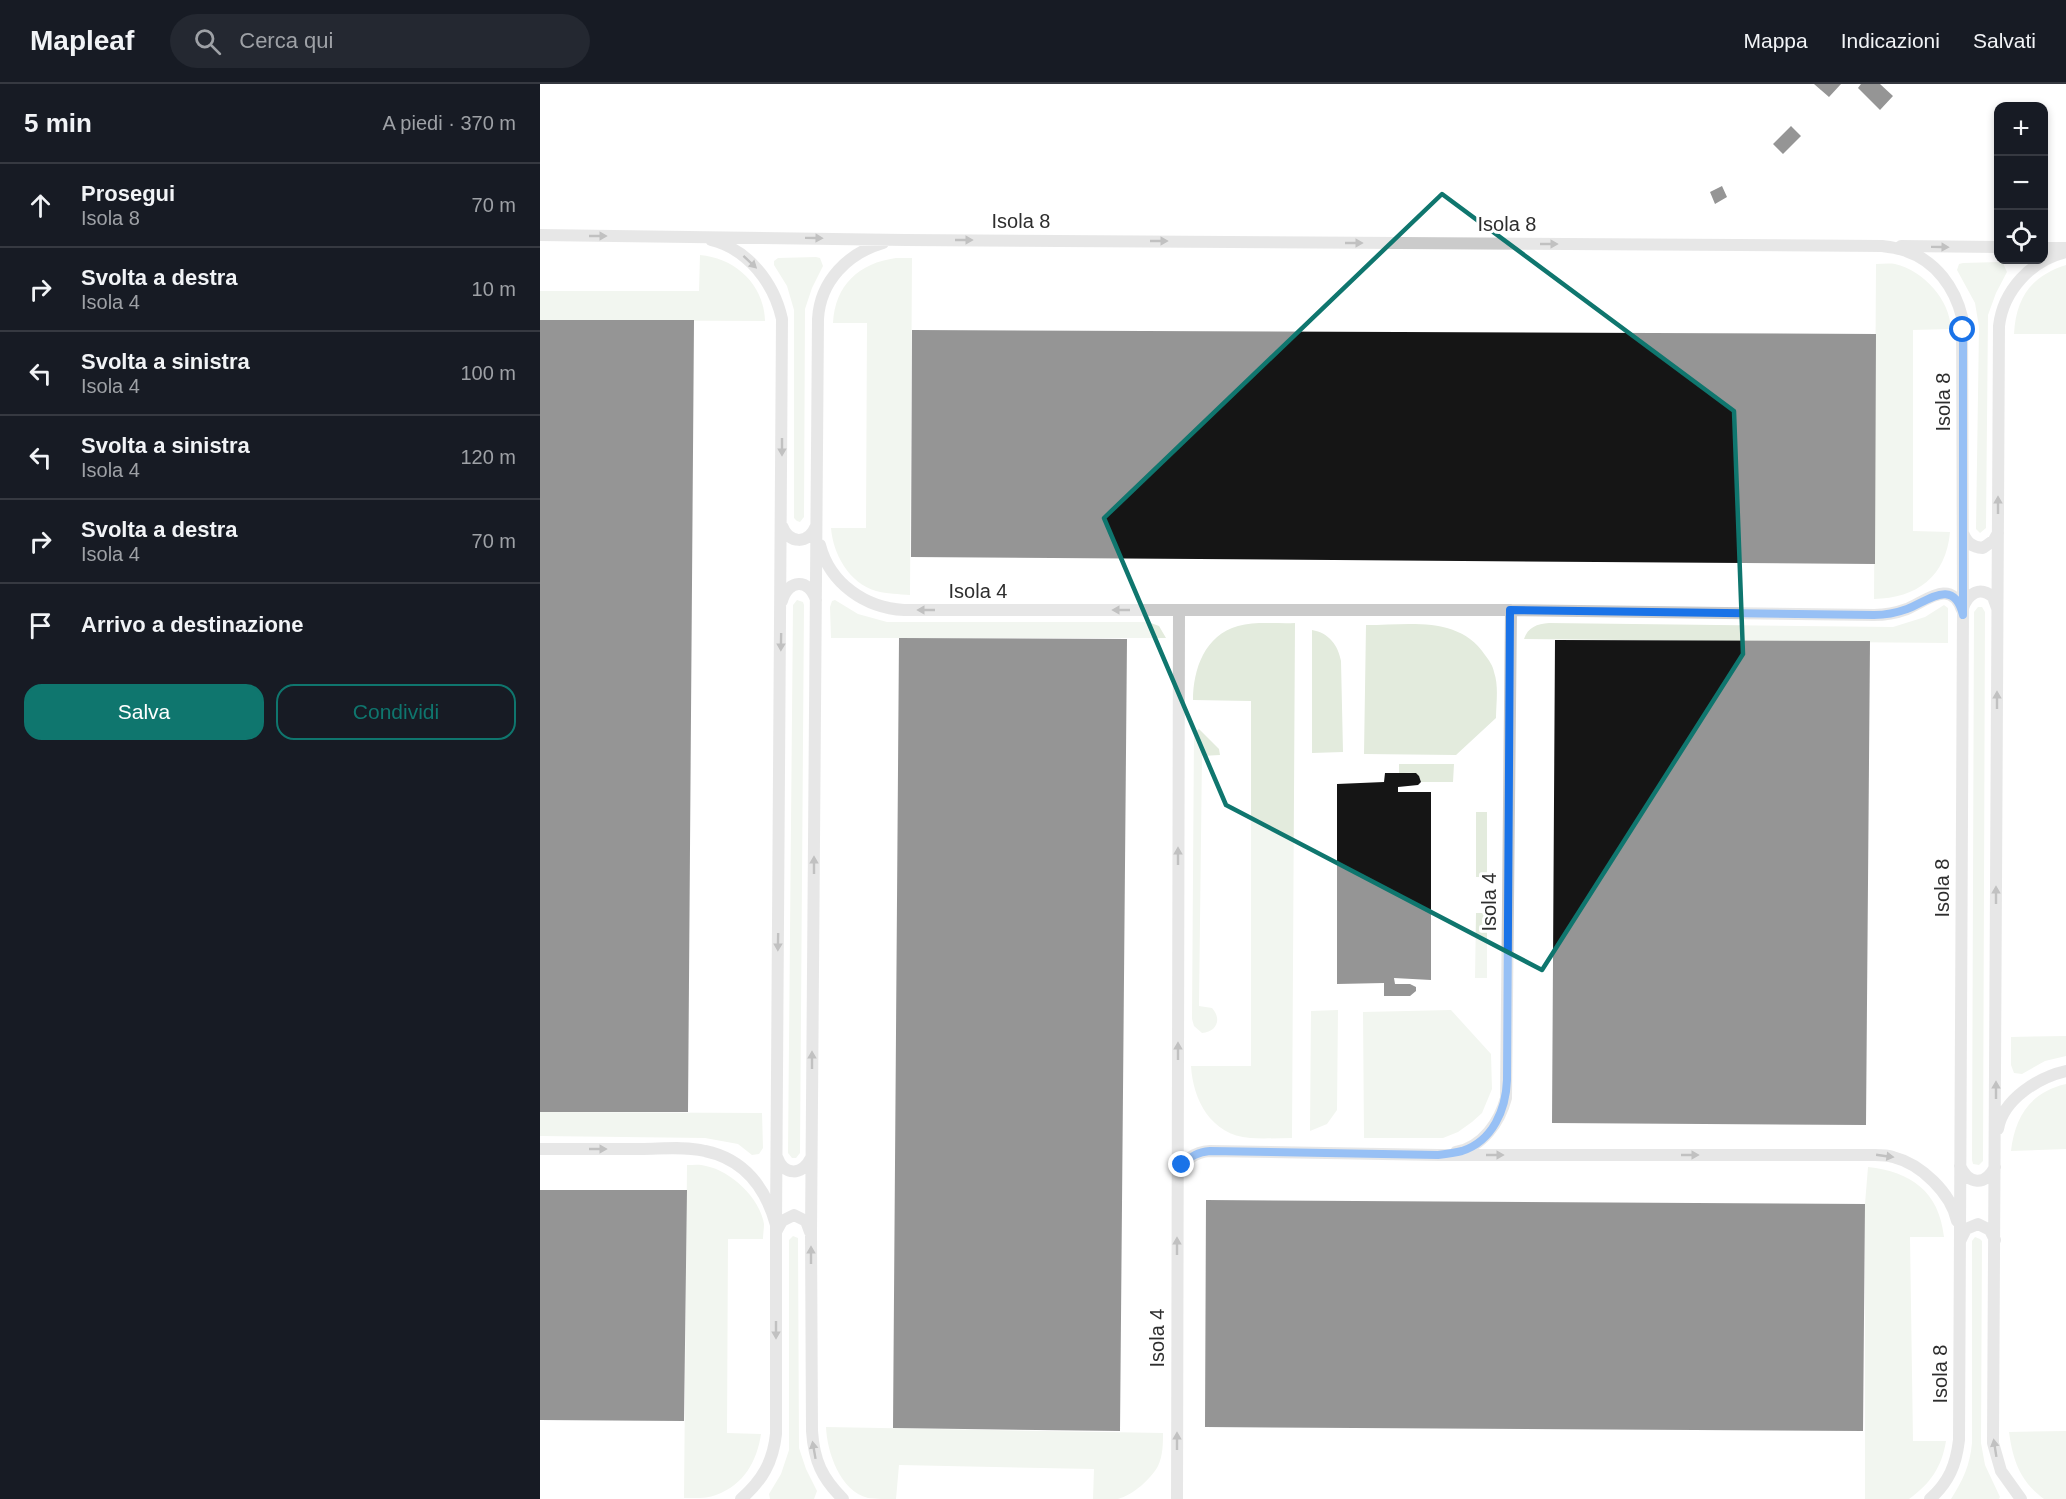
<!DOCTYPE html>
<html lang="it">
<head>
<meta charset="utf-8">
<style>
	:root { --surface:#171b24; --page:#242831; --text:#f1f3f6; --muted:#9ea1a6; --line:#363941; --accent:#0f766e }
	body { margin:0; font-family:Arial,sans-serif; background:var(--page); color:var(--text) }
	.controls { position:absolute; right:18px; top:18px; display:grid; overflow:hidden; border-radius:12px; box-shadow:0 3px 9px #0003 }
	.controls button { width:54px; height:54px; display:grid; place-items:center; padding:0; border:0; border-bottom:2px solid var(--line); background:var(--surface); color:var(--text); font:30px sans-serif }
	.stop { position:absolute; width:18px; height:18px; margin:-14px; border:4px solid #1a73e8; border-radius:50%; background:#fff }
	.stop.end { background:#1a73e8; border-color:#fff; box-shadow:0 2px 6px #0008 }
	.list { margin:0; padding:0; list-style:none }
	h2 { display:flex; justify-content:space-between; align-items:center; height:78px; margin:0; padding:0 24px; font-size:26px }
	h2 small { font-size:20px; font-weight:400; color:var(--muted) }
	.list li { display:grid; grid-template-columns:39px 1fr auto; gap:18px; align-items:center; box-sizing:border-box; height:84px; padding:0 24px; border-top:2px solid var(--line) }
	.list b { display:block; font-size:22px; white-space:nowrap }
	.list p { margin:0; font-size:20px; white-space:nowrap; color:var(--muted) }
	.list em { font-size:20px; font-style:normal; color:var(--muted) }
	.actions { display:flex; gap:12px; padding:18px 24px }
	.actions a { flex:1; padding:14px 0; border:2px solid var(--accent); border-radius:18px; text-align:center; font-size:21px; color:var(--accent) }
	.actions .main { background:var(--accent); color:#fff }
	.icon { flex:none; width:33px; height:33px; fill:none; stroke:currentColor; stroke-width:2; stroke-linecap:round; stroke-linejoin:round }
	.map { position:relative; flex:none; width:1526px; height:1415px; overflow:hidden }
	header { display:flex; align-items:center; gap:36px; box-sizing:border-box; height:84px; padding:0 30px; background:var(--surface); border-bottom:2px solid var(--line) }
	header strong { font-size:28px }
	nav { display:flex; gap:33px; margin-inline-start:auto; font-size:21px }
	.search { width:420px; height:54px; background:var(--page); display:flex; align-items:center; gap:15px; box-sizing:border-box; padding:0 21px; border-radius:33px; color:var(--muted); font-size:22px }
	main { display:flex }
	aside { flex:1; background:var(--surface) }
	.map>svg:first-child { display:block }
</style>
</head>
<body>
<header>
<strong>Mapleaf</strong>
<div class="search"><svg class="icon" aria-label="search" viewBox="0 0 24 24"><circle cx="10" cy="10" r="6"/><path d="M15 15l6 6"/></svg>Cerca qui</div>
<nav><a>Mappa</a><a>Indicazioni</a><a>Salvati</a></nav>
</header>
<main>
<aside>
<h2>5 min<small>A piedi · 370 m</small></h2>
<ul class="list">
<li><svg class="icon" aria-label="ahead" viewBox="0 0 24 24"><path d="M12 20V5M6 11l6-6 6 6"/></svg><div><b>Prosegui</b><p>Isola 8</p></div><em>70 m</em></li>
<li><svg class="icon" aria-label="right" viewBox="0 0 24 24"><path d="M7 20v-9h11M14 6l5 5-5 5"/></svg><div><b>Svolta a destra</b><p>Isola 4</p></div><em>10 m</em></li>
<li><svg class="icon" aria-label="left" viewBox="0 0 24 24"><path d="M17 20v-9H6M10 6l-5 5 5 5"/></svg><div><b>Svolta a sinistra</b><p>Isola 4</p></div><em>100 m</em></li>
<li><svg class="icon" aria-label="left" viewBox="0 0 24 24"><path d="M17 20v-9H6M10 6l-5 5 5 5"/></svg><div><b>Svolta a sinistra</b><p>Isola 4</p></div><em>120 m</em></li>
<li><svg class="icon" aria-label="right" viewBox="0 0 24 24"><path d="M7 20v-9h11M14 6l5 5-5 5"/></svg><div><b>Svolta a destra</b><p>Isola 4</p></div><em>70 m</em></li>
<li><svg class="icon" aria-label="arrive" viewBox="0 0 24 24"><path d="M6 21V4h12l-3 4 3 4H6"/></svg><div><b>Arrivo a destinazione</b></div></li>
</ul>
<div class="actions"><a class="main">Salva</a><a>Condividi</a></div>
</aside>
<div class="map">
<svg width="1526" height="1415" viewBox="0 0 1526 1415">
	<rect width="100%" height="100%" fill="#fff"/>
	<path fill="#e3ebdd" d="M160,171c35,3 64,29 65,66l-225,-1v-29h159z
		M276,173l4,1 3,8 -11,22 -7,21 -1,208 -4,5 -3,-1 -3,-3v-208l-7,-24 -13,-21v-4l4,-3z
		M356,174h16l-2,337c-11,-1 -23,-1 -34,-4 -27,-8 -43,-37 -45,-63h35l1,-205h-34c2,-38 26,-60 63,-65z
		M1459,178l4,1 4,9 -11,21 -8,22 -2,213 -6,5 -4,-4 3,-202 -4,-24 -18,-33 2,-6 4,-1z
		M1336,180c6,0 13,-1 19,0 29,7 55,36 56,65l-38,1v201l37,1c-4,45 -33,66 -76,67z
		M1526,181v69h-52c2,-36 17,-58 52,-69z
		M257,516l6,2 1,3 -4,548 -4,5h-4l-4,-5 5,-548z
		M295,516l23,14 29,8h261l11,4 7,12h-335l-1,-31 2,-6z
		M1404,521l4,3v35l-424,-4c4,-12 13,-15 25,-16l344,4 32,-10z
		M1438,523h4l3,5 -2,549 -4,4 -6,-1 -1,-4 2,-548z
		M755,539l-3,515c-14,0 -29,1 -42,0 -39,-3 -57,-38 -59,-72h60v-365l-58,-1c0,-31 12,-65 45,-74 18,-5 39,-2 57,-3z
		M826,541c42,0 93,-10 119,30 4,5 8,11 9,17 5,14 2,32 2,46l-40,37 -92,-1z
		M772,546c17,3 26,15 29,31l2,91 -31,1z
		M659,645l20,20 1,6 -18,1 -3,250 13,2c10,11 5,24 -10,25l-8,-7 -2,-7 2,-286z
		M859,680h55l-1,18h-32c-2,-12 -13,-9 -22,-9z
		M936,728h11v65h-11z
		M936,829h11v65h-12z
		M798,926l-1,100 -10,14 -17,7 1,-120z
		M911,926l40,44 1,35 -10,24 -10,9 -14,10 -15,6h-79l-1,-126z
		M1526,952v20l-21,5 -23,13 -8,-1 -3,-8v-28z
		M1526,1000v65l-55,2c4,-35 20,-59 55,-67z
		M0,1028l222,1 1,35 -4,6 -7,1 -14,-11 -33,-6 -165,-2z
		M147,1081c6,0 13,-1 19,1 25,5 54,32 58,58 0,5 -1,10 -1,15h-35l-1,194 34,1c-4,27 -17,51 -45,61 -9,4 -22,3 -32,3z
		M1328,1083c43,5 71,24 76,70h-34l3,204h33c-4,26 -16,43 -37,58h-44v-295z
		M253,1152l5,2v3l1,207 7,21 11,22 -3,8h-44l-1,-5 12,-20 8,-24v-210z
		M1435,1153l5,2 2,2 -1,202 4,22 15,32 -1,2h-48c12,-19 19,-34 21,-56v-202z
		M286,1343l337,6c0,10 0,23 -5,33 -7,13 -25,29 -40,33 -8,0 -17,0 -25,0l1,-30 -195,-4 -3,34c-9,0 -20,0 -28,-1 -28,-7 -41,-46 -42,-71z
		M1526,1347v68h-22c-24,-18 -31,-38 -35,-67z"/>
	<path fill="#151515" d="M1274,0h27l-12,13z
		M1321,0h19l13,12 -13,14 -22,-22z
		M1251,42l10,10 -18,18 -10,-10z
		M1182,102l5,11 -12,7 -5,-12z
		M0,236h154l-6,792h-148z
		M372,246l964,4 -1,230 -964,-7z
		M359,554l228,1 -7,792 -227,-3z
		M1015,556l315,1 -4,484 -314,-2z
		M845,689h31l3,3 2,6 -3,3 -20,2v5h33v188l-37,-2 1,6h15l6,3v4l-6,5h-26v-13l-47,1v-200l47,-2z
		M0,1106h147l-3,231 -144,-1z
		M666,1116l659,4 -2,227 -658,-4z"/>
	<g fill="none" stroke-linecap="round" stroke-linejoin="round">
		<path stroke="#cbcbcb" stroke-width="12" d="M0,151l365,5 977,6c8,1 16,2 24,5 30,10 49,37 56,66l1,291 -4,832c-3,25 -10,42 -29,59
			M171,156c37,9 63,43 71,79l-6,906
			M1361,162l97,1
			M1504,164h22
			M242,442c7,18 26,19 34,0
			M1423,449c4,10 9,14 20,15l11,-8 4,-7
			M280,461c10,39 46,63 84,65h607l363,5c11,0 22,-2 33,-6 19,-8 44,-31 55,1
			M242,517c6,-22 27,-23 34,-1
			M1423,524c5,-15 17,-22 30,-11l4,11
			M1458,1045c5,-30 41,-52 68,-58
			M0,1065c34,0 67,0 101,0 20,0 44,-3 64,2 39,8 61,37 71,74v209c-3,28 -14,47 -35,65
			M916,1068c27,-5 44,-31 50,-54l5,-488
			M237,1073c7,19 25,19 34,1
			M1420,1082c9,19 25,20 35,1
			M639,1090c5,-14 15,-22 31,-23l228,4h437c6,0 12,0 18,2 28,7 58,36 64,64
			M236,1148l6,-11 12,-6 12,6 4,11
			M1420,1157l6,-12 12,-5 12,6 5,10
			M303,1415c-21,-21 -29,-38 -31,-68l-1,-198 7,-914c2,-38 30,-66 65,-76
			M637,1415l2,-889
			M1481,1415l-20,-28 -8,-28 6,-1117c4,-35 32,-66 67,-74"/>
	</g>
	<defs><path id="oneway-solid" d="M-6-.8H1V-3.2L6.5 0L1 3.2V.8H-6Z" transform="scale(1.5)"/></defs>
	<g fill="#757575">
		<use href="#oneway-solid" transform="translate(58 152)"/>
		<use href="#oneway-solid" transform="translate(274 154) rotate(1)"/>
		<use href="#oneway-solid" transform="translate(424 156)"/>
		<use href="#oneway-solid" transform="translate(619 157)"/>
		<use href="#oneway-solid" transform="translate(814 159)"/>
		<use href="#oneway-solid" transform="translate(1009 160)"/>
		<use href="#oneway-solid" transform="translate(1400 163) rotate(1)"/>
		<use href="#oneway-solid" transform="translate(210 178) rotate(43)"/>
		<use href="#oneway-solid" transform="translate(242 363) rotate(90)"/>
		<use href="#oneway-solid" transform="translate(1458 421) rotate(-90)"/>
		<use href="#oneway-solid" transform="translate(386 526) rotate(180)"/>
		<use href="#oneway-solid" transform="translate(581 526) rotate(180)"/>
		<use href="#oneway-solid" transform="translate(241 558) rotate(91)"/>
		<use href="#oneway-solid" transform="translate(1457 616) rotate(-90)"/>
		<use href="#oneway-solid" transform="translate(638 772) rotate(-90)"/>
		<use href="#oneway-solid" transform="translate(274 781) rotate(-90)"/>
		<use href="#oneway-solid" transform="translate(1456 811) rotate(-90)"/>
		<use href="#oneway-solid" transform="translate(238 858) rotate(91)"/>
		<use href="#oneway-solid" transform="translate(638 967) rotate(-90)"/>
		<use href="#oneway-solid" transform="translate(272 976) rotate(-90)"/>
		<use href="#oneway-solid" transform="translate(1456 1006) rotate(-90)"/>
		<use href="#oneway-solid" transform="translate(58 1065)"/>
		<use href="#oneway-solid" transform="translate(955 1071)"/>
		<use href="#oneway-solid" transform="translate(1150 1071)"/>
		<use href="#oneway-solid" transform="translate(1345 1072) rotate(8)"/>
		<use href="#oneway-solid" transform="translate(637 1162) rotate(-90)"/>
		<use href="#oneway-solid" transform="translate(271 1171) rotate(-90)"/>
		<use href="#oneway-solid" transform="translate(236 1246) rotate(90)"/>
		<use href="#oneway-solid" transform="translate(637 1357) rotate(-90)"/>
		<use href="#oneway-solid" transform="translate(1455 1364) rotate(-99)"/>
		<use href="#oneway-solid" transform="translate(274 1366) rotate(-100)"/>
	</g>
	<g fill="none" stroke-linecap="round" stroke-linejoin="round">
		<path stroke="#1a73e8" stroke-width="8" d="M642,1081c9,-9 16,-13 28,-14l228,4c8,-1 16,-2 24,-4 31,-10 44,-42 45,-71l3,-470 364,5c11,0 22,-2 33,-6 21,-8 47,-32 56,6v-285"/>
	</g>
	<path d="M0 0H1526V1415H0ZM902,110l292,217 9,243 -201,316 -316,-165 -122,-287z" fill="#fff" fill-opacity=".55" fill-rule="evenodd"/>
	<path fill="none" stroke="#0f766e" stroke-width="4.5" stroke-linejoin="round" d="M902,110l292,217 9,243 -201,316 -316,-165 -122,-287z"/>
	<g text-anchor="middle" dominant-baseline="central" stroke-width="6" stroke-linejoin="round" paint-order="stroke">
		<g font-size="20" fill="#2e2e2e" stroke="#fff">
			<text x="481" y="137">Isola 8</text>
			<text x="967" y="140">Isola 8</text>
			<text transform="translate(1403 318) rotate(-90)">Isola 8</text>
			<text x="438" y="507">Isola 4</text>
			<text transform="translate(1402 804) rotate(-90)">Isola 8</text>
			<text transform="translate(949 818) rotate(-90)">Isola 4</text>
			<text transform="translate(617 1254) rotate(-90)">Isola 4</text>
			<text transform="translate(1400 1290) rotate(-90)">Isola 8</text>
		</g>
	</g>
</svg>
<div class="controls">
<button>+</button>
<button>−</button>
<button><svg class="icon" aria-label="locate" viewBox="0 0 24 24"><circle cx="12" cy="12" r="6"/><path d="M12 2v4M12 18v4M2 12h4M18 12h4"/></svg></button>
</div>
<div class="stop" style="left:1423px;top:246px"></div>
<div class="stop end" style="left:642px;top:1081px"></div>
</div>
</main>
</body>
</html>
